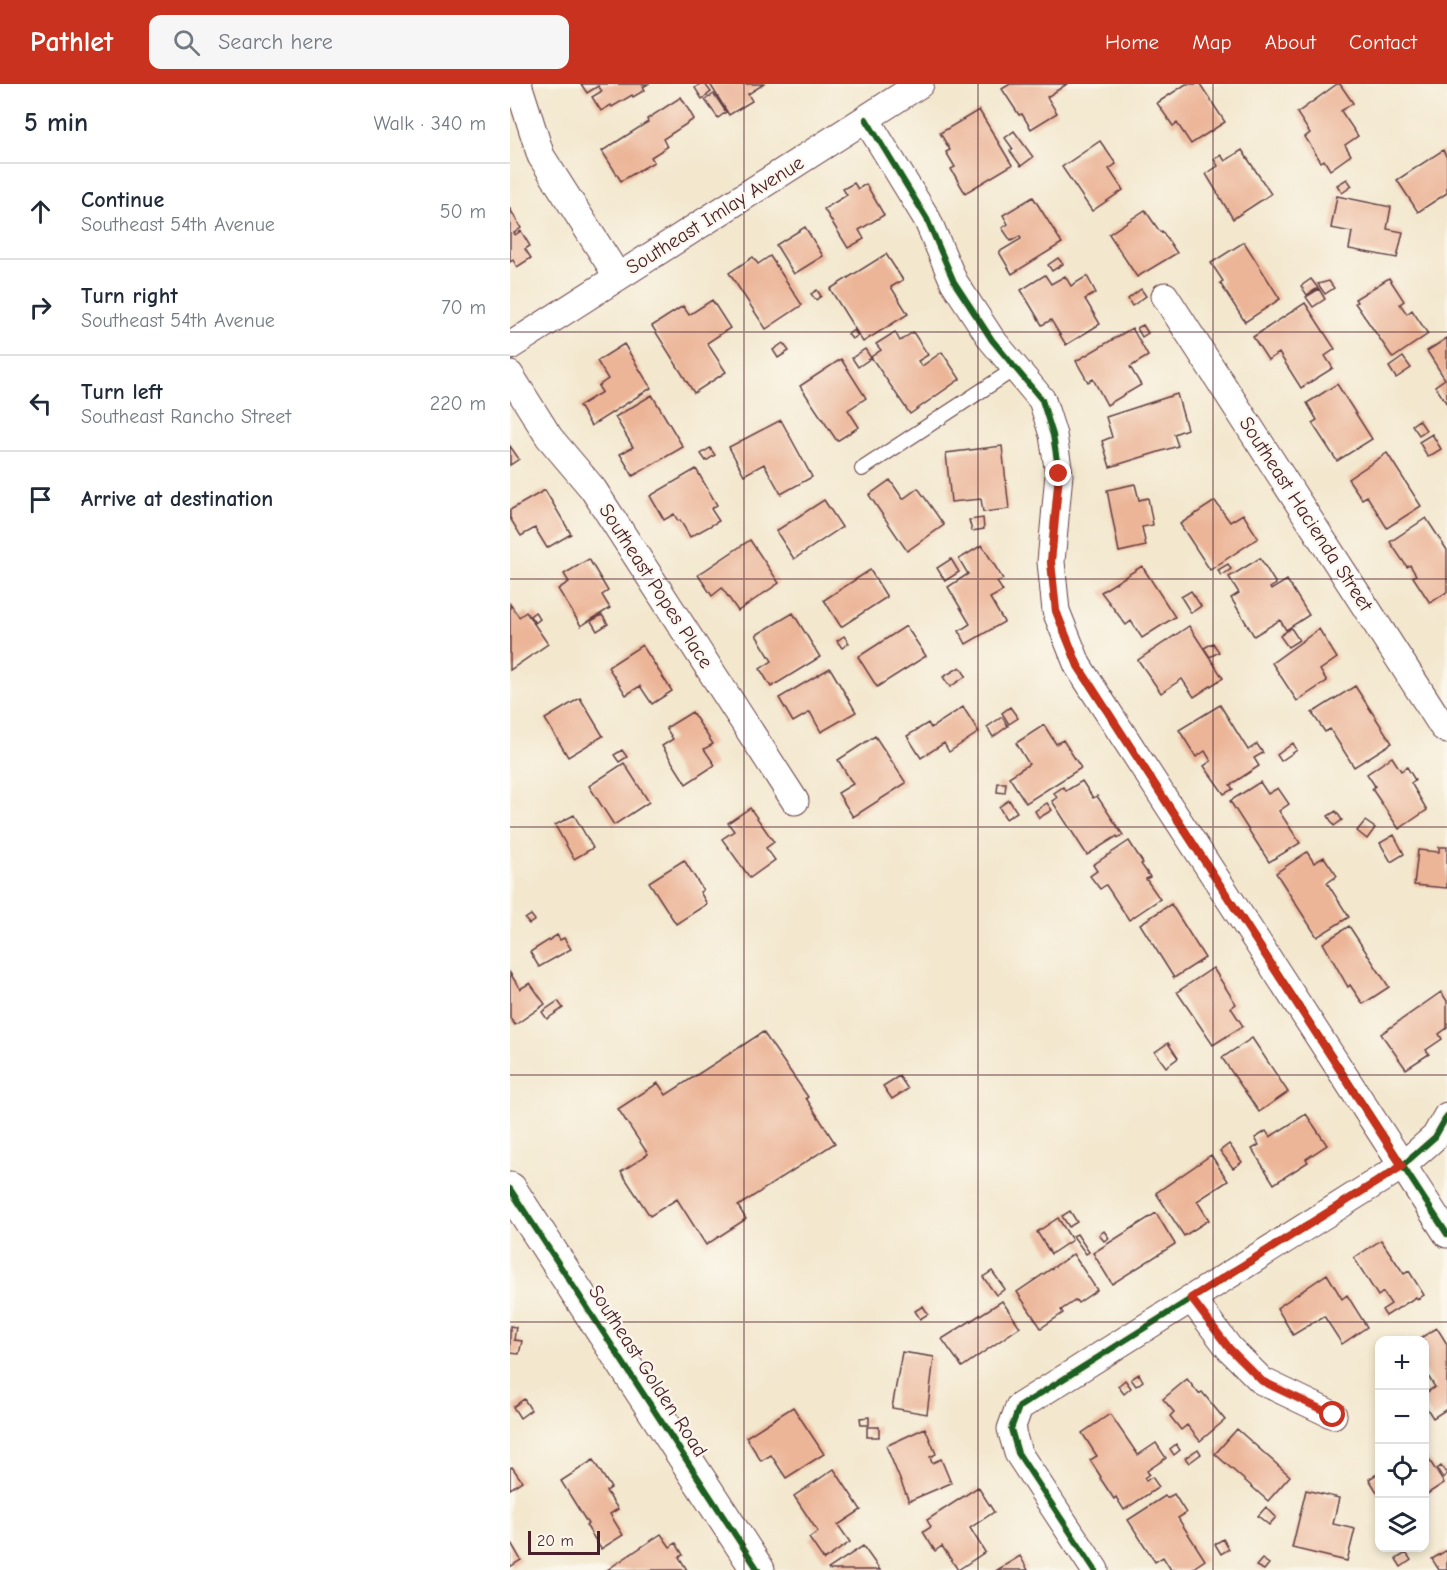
<!DOCTYPE html>
<html lang="en">
<head>
<meta charset="utf-8">
<style>
	:root { --surface:#fff; --page:#f6f6f7; --text:#1f2937; --muted:#747a83; --line:#e0e1e3; --accent:#c8321e }
	body { margin:0; font-family:"Comic Neue",sans-serif; background:var(--page); color:var(--text) }
	.controls { position:absolute; right:18px; bottom:18px; display:grid; overflow:hidden; border-radius:12px; box-shadow:0 3px 9px #0003 }
	.controls button { width:54px; height:54px; display:grid; place-items:center; padding:0; border:0; border-bottom:2px solid var(--line); background:var(--surface); color:var(--text); font:30px sans-serif }
	.scale { position:absolute; left:18px; bottom:15px; width:72px; box-sizing:border-box; padding-left:6px; border:3px solid #4a1f2b; border-top:0; font-size:16px; line-height:21px; white-space:nowrap; color:#4a1f2b; -webkit-text-stroke:4px #fbf7ec; paint-order:stroke }
	.stop { position:absolute; width:18px; height:18px; margin:-14px; border:4px solid #c8321e; border-radius:50%; background:#fff }
	.stop.end { background:#c8321e; border-color:#fff; box-shadow:0 2px 6px #0008 }
	.list { margin:0; padding:0; list-style:none }
	h2 { display:flex; justify-content:space-between; align-items:center; height:78px; margin:0; padding:0 24px; font-size:26px }
	h2 small { font-size:20px; font-weight:400; color:var(--muted) }
	.list li { display:grid; grid-template-columns:39px 1fr auto; gap:18px; align-items:center; box-sizing:border-box; height:96px; padding:0 24px; border-top:2px solid var(--line) }
	.list b { display:block; font-size:22px; white-space:nowrap }
	.list p { margin:0; font-size:20px; white-space:nowrap; color:var(--muted) }
	.list em { font-size:20px; font-style:normal; color:var(--muted) }
	.icon { flex:none; width:33px; height:33px; fill:none; stroke:currentColor; stroke-width:2; stroke-linecap:round; stroke-linejoin:round }
	.map { position:relative; flex:none; width:937px; height:1486px; overflow:hidden }
	header { display:flex; align-items:center; gap:36px; box-sizing:border-box; height:84px; padding:0 30px; background:var(--accent); color:#fff }
	header strong { font-size:28px }
	nav { display:flex; gap:33px; margin-inline-start:auto; font-size:21px }
	.search { width:420px; height:54px; background:var(--page); display:flex; align-items:center; gap:15px; box-sizing:border-box; padding:0 21px; border-radius:12px; color:var(--muted); font-size:22px }
	main { display:flex }
	aside { flex:1; background:var(--surface) }
	.map>svg:first-child { display:block }
</style>
</head>
<body>
<header>
<strong>Pathlet</strong>
<div class="search"><svg class="icon" aria-label="search" viewBox="0 0 24 24"><circle cx="10" cy="10" r="6"/><path d="M15 15l6 6"/></svg>Search here</div>
<nav><a>Home</a><a>Map</a><a>About</a><a>Contact</a></nav>
</header>
<main>
<aside>
<h2>5 min<small>Walk · 340 m</small></h2>
<ul class="list">
<li><svg class="icon" aria-label="ahead" viewBox="0 0 24 24"><path d="M12 20V5M6 11l6-6 6 6"/></svg><div><b>Continue</b><p>Southeast 54th Avenue</p></div><em>50 m</em></li>
<li><svg class="icon" aria-label="right" viewBox="0 0 24 24"><path d="M7 20v-9h11M14 6l5 5-5 5"/></svg><div><b>Turn right</b><p>Southeast 54th Avenue</p></div><em>70 m</em></li>
<li><svg class="icon" aria-label="left" viewBox="0 0 24 24"><path d="M17 20v-9H6M10 6l-5 5 5 5"/></svg><div><b>Turn left</b><p>Southeast Rancho Street</p></div><em>220 m</em></li>
<li><svg class="icon" aria-label="arrive" viewBox="0 0 24 24"><path d="M6 21V4h12l-3 4 3 4H6"/></svg><div><b>Arrive at destination</b></div></li>
</ul>
</aside>
<div class="map">
<svg width="937" height="1486" viewBox="0 0 937 1486">
	<rect width="100%" height="100%" fill="#fbf7ec"/>
	<filter id="ink" filterUnits="userSpaceOnUse"><feTurbulence type="fractalNoise" baseFrequency=".0167" numOctaves="2"/><feDisplacementMap in="SourceGraphic" scale="12" xChannelSelector="R" yChannelSelector="G"/><feConvolveMatrix kernelMatrix="1 2 1 2 8 2 1 2 1" color-interpolation-filters="sRGB"/></filter>
	<filter id="wash" filterUnits="userSpaceOnUse"><feTurbulence type="fractalNoise" baseFrequency=".008" numOctaves="4" result="noise"/><feDisplacementMap in="SourceGraphic" scale="24" xChannelSelector="R" yChannelSelector="G"/><feGaussianBlur stdDeviation="1.35" result="paint"/><feColorMatrix in="noise" values="0 0 0 0 0 0 0 0 0 0 0 0 0 0 0 0 0 1.4 0 .05"/><feComposite in="paint" operator="in"/></filter>
	<g filter="url(#wash)">
		<rect width="100%" height="100%" fill="#f3e7cd"/>
		<g id="blocks">
			<path fill="#ecb598" d="M71,0h67l-5,3 2,3 -12,7 -1,-2 -20,12 -1,-2 -10,6 -9,-14 10,-6 -4,-5 -11,7z
				M190,0h5l6,8 -9,7 -7,-11z
				M200,0h54l-16,10 4,7 -23,14z
				M500,0h57l-20,13 10,16 -26,16 -9,-15 -3,1 -17,-26z
				M676,0h14l25,38 -34,22 -14,-21 -4,3 -16,-23z
				M827,0h3l13,19 -12,8 17,25 -13,9 6,10 -21,15 -6,-10 -3,2 -16,-25 5,-4 -13,-20z
				M204,10l12,18 -8,6 -13,-18z
				M171,13l13,22 -31,20 4,8 -16,10 3,5 -33,19 -19,-30 46,-29 -1,-3z
				M469,26l33,55 -47,28 -14,-24 4,-2 -9,-15 4,-2 -10,-17z
				M504,47l19,26 -12,9 -11,-15 3,-2 -8,-11z
				M590,57l16,23 -7,5 14,21 -31,21 -30,-44z
				M732,66l29,44 -38,25 -27,-45 12,-8 -4,-7 7,-4 4,6z
				M933,66l4,8v35l-29,19 -21,-32z
				M837,95l5,7 -10,7 -5,-8z
				M344,99l4,6 8,-5 18,31 -25,15 5,9 -16,9 -24,-39 23,-14 -4,-6z
				M827,112l54,11 -4,22 16,3 -6,26 -48,-9 3,-17 -21,-4z
				M523,113l29,46 -50,31 -13,-22 22,-13 -1,-3 -9,5 -9,-13 6,-4 -5,-9z
				M0,125l11,19 -7,5 1,2 6,-4 9,15 -5,3 6,9 -14,9 -4,-7 -3,2z
				M635,126l15,22 2,-1 15,22 -40,24 -28,-43z
				M295,143l18,29 -29,18 -18,-29z
				M734,158l36,57 -35,23 -25,-39 3,-2 -12,-18z
				M376,170l17,26 -12,7 17,27 -45,28 -33,-53z
				M260,172l32,49 -36,24 -37,-56 24,-16 5,7z
				M548,174l5,6 -11,7 -4,-6z
				M535,191l6,9 14,-8 6,10 16,-10 9,17 -11,6 15,25 -34,21 -15,-25 -9,5 -21,-35z
				M879,194l15,23 -4,3 7,10 5,-4 16,24 -35,24 -38,-55 2,-1 -2,-3z
				M801,195l7,9 -11,7 -6,-9z
				M819,197l5,7 -9,6 -7,-10z
				M631,205l5,7 -14,10 -4,-7z
				M809,205l6,10 -12,8 -7,-10z
				M307,206l4,6 -5,4 -5,-6z
				M202,216l18,28 -23,15 19,29 -32,21 -42,-67 31,-20 6,9z
				M795,219l30,46 -10,7 8,12 -32,20 -22,-35 -11,7 -15,-23z
				M633,241l5,8 -6,4 -5,-9z
				M622,244l16,28 -18,11 11,18 -34,20 -14,-26 -5,3 -12,-21z
				M344,246l4,6 -6,3 -4,-5z
				M385,248l5,9 13,-9 15,23 -10,6 4,5 20,-14 18,27 -50,35 -39,-57 10,-7 -5,-6z
				M937,254v66l-12,-18 10,-7 -18,-28z
				M273,259l6,8 -11,7 -5,-8z
				M114,260l27,44 -60,38 -12,-20 23,-14 -4,-6 10,-7 -11,-18z
				M355,265l6,9 -13,9 -6,-9z
				M893,273l8,11 -15,10 -7,-11z
				M331,275l25,39 -18,12 11,17 -22,14 -37,-55z
				M827,300l35,55 -35,22 -25,-38 5,-3 -10,-17z
				M667,310l10,35 -13,5 4,12 -68,21 -8,-26 10,-4 -6,-20z
				M142,311l31,52 -50,29 -13,-22 13,-7 -18,-30z
				M271,336l31,57 -31,17 -17,-30 -20,11 -15,-28z
				M909,336l7,10 -7,5 -7,-10z
				M922,350l9,15 -13,8 -9,-15z
				M0,362l9,13 -9,6z
				M492,362l7,63 -26,3 -2,-13 -30,3 -5,-49z
				M200,364l5,7 -9,6 -5,-7z
				M877,369l34,53 -34,22 -20,-32 -5,3 -14,-20z
				M186,385l21,36 -6,4 8,12 -29,16 -10,-17 -2,1 -4,-7 -10,6 -14,-24z
				M380,396l13,19 15,-11 26,37 -37,26 -38,-56z
				M625,400l4,16 9,-2 5,27 -11,2 4,19 -27,6 -12,-62z
				M35,406l26,44 -24,14 -12,-20 -14,8 -11,-18v-8z
				M314,416l18,27 -48,32 -18,-28z
				M705,417l15,21 13,-8 15,24 -48,32 -30,-46z
				M473,434l1,11 -12,2 -3,-11z
				M916,434l21,32v42l-17,11 -17,-26 3,-2 -6,-10 -3,2 -17,-25z
				M240,456l29,43 -41,28 -16,-23 -10,8 -14,-21z
				M472,461l21,34 -6,3 6,9 -13,7 14,24 -38,22 -7,-13 11,-7 -22,-37 20,-13 -9,-15z
				M750,474l16,26 -6,4 1,2 16,-10 22,35 -23,15 -6,-10 -26,16 -23,-38 8,-5 -10,-16z
				M79,475l19,32 -6,4 8,13 -29,18 -23,-37 11,-7 -5,-8z
				M441,475l8,13 -14,9 -8,-13z
				M718,480l3,5 -10,7 -3,-6z
				M632,482l33,51 -33,21 -11,-17 -5,4 -25,-33z
				M360,486l17,27 -46,30 -17,-27z
				M681,507l10,15 -10,7 -10,-16z
				M0,520l9,13 7,-5 22,32 -38,26z
				M25,528l5,7 -5,4 -5,-7z
				M283,529l27,44 -49,30 -11,-18 12,-8 -16,-26z
				M92,531l6,9 -11,7 -6,-10z
				M396,542l20,30 -49,31 -19,-30z
				M679,542l34,52 -29,19 -12,-18 -21,14 -23,-33z
				M781,544l8,12 -11,7 -8,-11z
				M809,545l18,29 -17,12 7,11 -30,20 -25,-38z
				M334,552l5,7 -7,5 -5,-7z
				M703,559l6,9 -9,5 -6,-9z
				M132,561l30,46 -20,13 -12,-18 -14,9 -18,-28z
				M450,583l6,9 -16,11 -7,-10z
				M320,584l26,44 -35,20 -11,-20 -17,10 -14,-24z
				M845,602l37,57 -38,24 -24,-38 -5,3 -13,-19z
				M70,614l23,38 -35,21 -23,-38z
				M710,621l28,45 9,-6 6,9 -9,5 5,8 -29,19 3,4 -9,5 -20,-28 7,-5 -6,-10 -9,6 -17,-27z
				M453,623l16,25 -30,20 -5,-9 -23,15 -14,-22 21,-13 3,5z
				M500,623l8,11 -9,6 -7,-11z
				M182,628l21,32 -9,5 11,16 -29,19 -24,-38 11,-7 -7,-11z
				M492,633l6,9 -15,11 -6,-10z
				M534,641l12,19 7,-4 18,28 -55,35 -17,-26 20,-13 -13,-21z
				M365,652l31,47 -53,34 -15,-24 15,-9 -15,-24z
				M783,659l4,7 -16,11 -4,-6z
				M112,666l5,7 -8,5 -5,-7z
				M882,673l9,14 6,-4 8,13 -4,3 16,27 -28,19 -27,-40 3,-3 -8,-12z
				M114,679l25,39 -35,23 -25,-39z
				M572,697l11,17 4,-2 26,39 -5,3 -1,-2 -30,19 -35,-54 5,-3 -3,-5 9,-6 3,4z
				M750,698l8,12 10,-6 11,16 -10,7 21,32 -31,19 -39,-61z
				M488,699h8l-1,10 -8,-1z
				M499,716l8,12 -11,7 -7,-12z
				M537,719l5,7 -13,8 -4,-7z
				M240,724l24,34 -8,6 9,12 -25,18 -28,-39 12,-8 -6,-8z
				M826,727l6,9 -8,6 -6,-10z
				M64,731l19,33 -19,11 -19,-34z
				M855,737l10,7 -8,11 -10,-8z
				M884,751l10,19 -13,8 -11,-19z
				M619,757l14,22 -2,1 9,13 -4,2 14,20 -31,21 -23,-35 -6,4 -10,-13 7,-5 -4,-6z
				M929,763h8v41l-33,-3 4,-35 21,2z
				M797,768l7,11 10,-6 13,19 -10,7 22,34 -32,20 -41,-64z
				M174,776l19,30 -3,2 7,12 -31,20 -27,-42z
				M661,820l34,54 -31,20 -34,-54z
				M21,831l4,5 -6,4 -4,-5z
				M839,842l40,61 -26,17 -13,-19 -2,2 -25,-44z
				M47,851l3,5 4,-2 7,11 -32,18 -9,-15z
				M703,884l23,36 -5,4 12,18 -30,19 -36,-53z
				M0,889l10,16 10,-6 15,21 -30,21 -5,-7z
				M931,908l6,9v27l-8,6 3,5 -16,11 3,4 -23,15 -25,-35z
				M48,917l5,7 -16,11 -5,-7z
				M253,948l45,65 -2,1 29,45 -97,63 8,13 -40,26 -29,-46 -27,17 -29,-44 27,-18 -30,-45 40,-26 8,12z
				M742,954l36,54 -29,20 -37,-54z
				M658,959l10,15 -12,9 -11,-15z
				M389,992l9,13 -16,10 -9,-13z
				M796,1030l21,31 -21,14 2,3 -34,22 -22,-35 7,-4 -4,-7 11,-7 4,6z
				M719,1060l13,18 -9,6 -13,-17z
				M701,1071l17,26 -31,20 12,19 -25,16 -28,-43z
				M560,1127l7,11 -8,5 -7,-11z
				M646,1129l19,31 -63,40 -19,-31z
				M548,1134l14,22 -21,14 -14,-22z
				M594,1147l5,7 -5,3 -5,-6z
				M567,1150l12,18 -3,2 -13,-18z
				M871,1156l23,34 5,-3 15,24 -6,4 -2,-2 -30,19 -4,-6 9,-6 -8,-12 -5,4 -24,-38z
				M563,1170l24,36 -19,13 -2,-3 -15,10 2,3 -22,15 -24,-36z
				M482,1187l13,18 -9,6 -13,-18z
				M817,1190l15,25 5,-4 20,32 -25,17 -18,-28 -31,19 -16,-27z
				M492,1217l18,26 -58,40 -20,-28z
				M413,1222l5,8 -8,5 -5,-8z
				M0,1242l6,1 -2,13 8,1 -3,13 -9,-1z
				M927,1244l10,16v65l-14,9 -9,-14v-10l11,-7 -11,-17v-30h-7z
				M392,1268l32,5 -7,57 -35,-6z
				M629,1290l4,7 -7,5 -5,-7z
				M677,1295l12,15 3,-2 23,28 -25,21 -13,-16 -6,5 -11,-14 4,-4 -11,-13z
				M615,1296l6,8 -7,6 -6,-8z
				M14,1315l7,11 -11,8 -7,-11z
				M283,1323l31,47 -38,24 -15,-23 -10,6 -15,-24z
				M600,1330l28,41 18,-12 10,15 -19,13 2,3 -5,4 2,3 6,-4 7,10 -35,23 -8,-13 -2,2 -14,-21 1,-1 -11,-17 7,-4 -15,-23z
				M359,1333v8h-8l-1,-7z
				M357,1343h12v10h-12z
				M415,1344l11,26 -6,3 2,6 9,-4 10,24 -42,18 -23,-55z
				M727,1345l53,47 -22,25 -53,-47z
				M666,1360l4,6 -6,5 -4,-6z
				M688,1365l3,5 -12,9 -4,-5z
				M914,1368l20,31 -20,13z
				M83,1376l18,28 -5,3 12,18 -8,5 13,21 -22,14 -15,-24 2,-1 -27,-43z
				M931,1382l6,8 -4,4 -6,-9z
				M2,1383l10,14 -12,8v-21z
				M324,1385l27,41 -23,15 12,17 -26,18 -15,-22 9,-6 -24,-36z
				M870,1388v25l-11,-18z
				M468,1403l16,25 -24,16 15,24 -27,18 -16,-24 -7,5 -12,-19 8,-5 -4,-7z
				M796,1406l33,8 -6,26 22,5 -8,32 -55,-13z
				M664,1410l12,19 -8,5 27,42 -15,10h-19l-8,-13 -8,5 -27,-42 37,-24 2,2z
				M756,1423l10,10 -7,8 -11,-9z
				M151,1450l9,13 6,-4 7,12 -4,2 8,13h-80z
				M713,1455l6,10 -8,5 -6,-10z
				M0,1457l11,19 -11,7z
				M353,1462l17,24h-51l-1,-1z
				M937,1466v20h-8l-7,-11z
				M896,1469l5,7 -10,7 -5,-8z
				M510,1472l8,14h-31z
				M752,1475l7,5 -5,6 -8,-4z"/>
		</g>
	</g>
	<g filter="url(#ink)">
		<use href="#blocks" fill-opacity="0" stroke="#633d43" stroke-width="1.5"/>
		<g fill="none" stroke-linecap="round" stroke-linejoin="round">
			<defs>
				<path id="service" d="M352,385l154,-101"/>
				<path id="minor" d="M8,0l23,72 77,121
					M356,35l61,100 27,63 38,58 50,60 11,35 6,39 -8,88 5,49 22,55 369,568
					M655,212l278,431 4,3
					M0,262l410,-262
					M0,291l39,62 44,52 202,312
					M681,1214l38,50 33,33 71,34
					M585,1486l-77,-117 -7,-24 8,-22 383,-241 33,-29 12,-21"/>
				<path id="tertiary" d="M0,1105l248,381"/>
			</defs>
			<use href="#service" stroke="#633d43" stroke-width="16"/>
			<use href="#minor" stroke="#633d43" stroke-width="29"/>
			<use href="#tertiary" stroke="#633d43" stroke-width="35"/>
			<use href="#service" stroke="#fff" stroke-width="14"/>
			<use href="#minor" stroke="#fff" stroke-width="27"/>
			<use href="#tertiary" stroke="#fff" stroke-width="33"/>
			<defs>
				<path id="cycleway" d="M356,35l61,100 27,63 38,58 50,60 11,35 6,39 -8,88 5,49 22,55 369,568
					M0,1105l248,381
					M585,1486l-77,-117 -7,-24 8,-22 383,-241 33,-29 12,-21"/>
			</defs>
			<use href="#cycleway" stroke="#fbf7ec" stroke-width="10"/>
			<use href="#cycleway" stroke="#1b5e20" stroke-width="6"/>
		</g>
	</g>
	<g fill="none" stroke-linecap="round" stroke-linejoin="round" filter="url(#ink)">
		<path stroke="#c8321e" stroke-width="8" d="M549,390l-8,88 5,49 22,55 324,500 -211,132 38,50 33,33 71,34"/>
	</g>
	<path fill="none" stroke="#4a1f2b" stroke-width="1.5" stroke-opacity="0.55" d="M234,0v1486M468,0v1486M703,0v1486M0,248h937M0,495h937M0,743h937M0,991h937M0,1238h937"/>
	<g text-anchor="middle" dominant-baseline="central" stroke-width="4.5" stroke-linejoin="round" paint-order="stroke">
		<g font-size="20" fill="#4a1f2b" stroke="#fbf7ec">
			<text transform="translate(205 131) rotate(-32)">Southeast Imlay Avenue</text>
			<text transform="translate(796 430) rotate(57)">Southeast Hacienda Street</text>
			<text transform="translate(146 502) rotate(57)">Southeast Popes Place</text>
			<text transform="translate(138 1287) rotate(57)">Southeast Golden Road</text>
		</g>
	</g>
</svg>
<div class="controls">
<button>+</button>
<button>−</button>
<button><svg class="icon" aria-label="locate" viewBox="0 0 24 24"><circle cx="12" cy="12" r="6"/><path d="M12 2v4M12 18v4M2 12h4M18 12h4"/></svg></button>
<button><svg class="icon" aria-label="layers" viewBox="0 0 24 24"><path d="M12 4l9 5-9 5-9-5zM3 14l9 5 9-5"/></svg></button>
</div>
<div class="scale">20 m</div>
<div class="stop" style="left:823px;top:1331px"></div>
<div class="stop end" style="left:549px;top:390px"></div>
</div>
</main>
</body>
</html>
